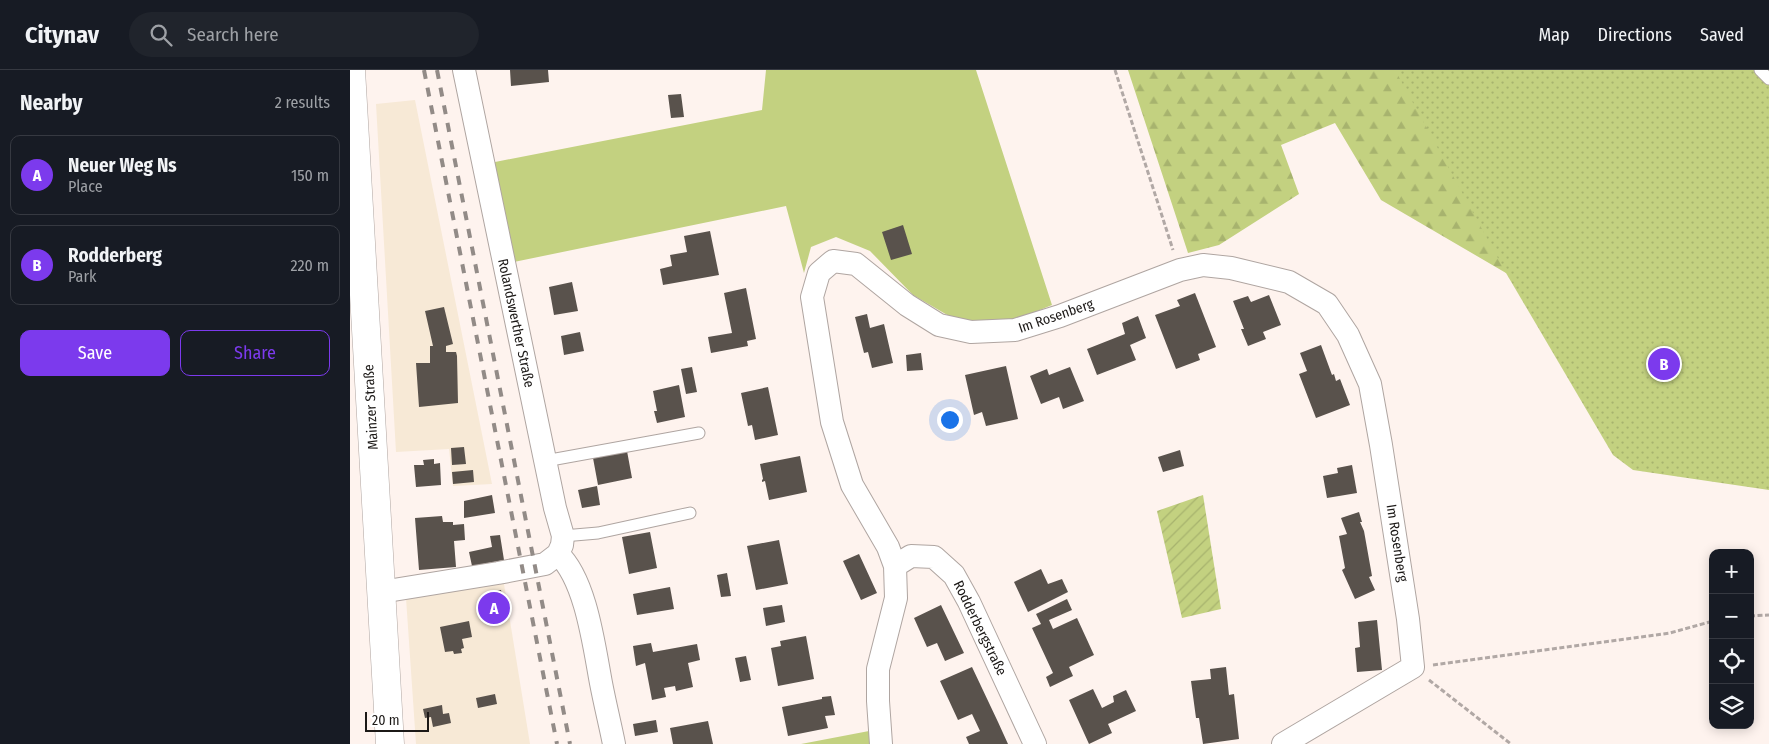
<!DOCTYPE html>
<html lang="en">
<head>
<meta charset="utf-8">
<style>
	:root { --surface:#171b24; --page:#20242c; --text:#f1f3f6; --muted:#9ea1a6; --line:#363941; --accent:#7c3aed }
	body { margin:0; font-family:"Fira Sans Condensed",sans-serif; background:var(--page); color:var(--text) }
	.controls { position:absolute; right:15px; bottom:15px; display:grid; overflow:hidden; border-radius:10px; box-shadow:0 2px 12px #0003 }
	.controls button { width:45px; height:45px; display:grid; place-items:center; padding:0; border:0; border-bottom:1px solid var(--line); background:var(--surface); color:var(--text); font:25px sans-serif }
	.scale { position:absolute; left:15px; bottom:12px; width:64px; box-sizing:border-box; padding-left:5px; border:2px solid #1c1917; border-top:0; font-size:14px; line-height:18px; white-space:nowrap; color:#1c1917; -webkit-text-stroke:4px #fff; paint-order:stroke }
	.you { position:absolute; left:599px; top:349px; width:18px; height:18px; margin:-12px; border:4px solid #fff; border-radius:50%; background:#1a73e8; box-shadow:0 0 0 8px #1a73e833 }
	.badge { display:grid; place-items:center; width:32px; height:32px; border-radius:50%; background:var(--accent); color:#fff; font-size:16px; font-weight:700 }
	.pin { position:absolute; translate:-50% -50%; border:2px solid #fff; box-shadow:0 1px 5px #0006 }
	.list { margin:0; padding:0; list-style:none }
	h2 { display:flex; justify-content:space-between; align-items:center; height:65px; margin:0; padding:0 20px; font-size:21px }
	h2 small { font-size:16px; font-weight:400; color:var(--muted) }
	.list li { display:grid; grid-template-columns:32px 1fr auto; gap:15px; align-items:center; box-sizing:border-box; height:80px; margin:0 10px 10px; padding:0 10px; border:1px solid var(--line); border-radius:10px }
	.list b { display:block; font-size:19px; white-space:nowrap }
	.list p { margin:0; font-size:16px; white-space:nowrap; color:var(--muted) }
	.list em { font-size:16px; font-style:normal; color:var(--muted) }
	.actions { display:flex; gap:10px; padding:15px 20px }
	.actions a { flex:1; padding:11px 0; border:1px solid var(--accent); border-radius:10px; text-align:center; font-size:18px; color:var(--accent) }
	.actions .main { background:var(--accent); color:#fff }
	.icon { flex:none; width:28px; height:28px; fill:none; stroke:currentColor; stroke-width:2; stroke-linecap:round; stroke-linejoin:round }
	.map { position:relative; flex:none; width:1419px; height:674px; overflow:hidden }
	header { display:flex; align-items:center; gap:30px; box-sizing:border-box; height:70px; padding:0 25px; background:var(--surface); border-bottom:1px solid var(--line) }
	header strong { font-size:24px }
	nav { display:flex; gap:28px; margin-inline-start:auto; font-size:18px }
	.search { width:350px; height:45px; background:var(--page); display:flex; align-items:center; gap:12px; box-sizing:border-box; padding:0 18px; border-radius:28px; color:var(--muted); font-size:19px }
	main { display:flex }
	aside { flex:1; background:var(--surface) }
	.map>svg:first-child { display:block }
</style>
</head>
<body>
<header>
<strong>Citynav</strong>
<div class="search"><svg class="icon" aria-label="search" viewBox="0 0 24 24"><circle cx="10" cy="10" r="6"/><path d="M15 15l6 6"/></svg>Search here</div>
<nav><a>Map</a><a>Directions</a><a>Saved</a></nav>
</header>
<main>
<aside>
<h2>Nearby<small>2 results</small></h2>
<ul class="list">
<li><span class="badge">A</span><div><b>Neuer Weg Ns</b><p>Place</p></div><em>150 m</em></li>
<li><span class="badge">B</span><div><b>Rodderberg</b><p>Park</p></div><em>220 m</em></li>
</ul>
<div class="actions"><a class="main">Save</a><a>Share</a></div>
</aside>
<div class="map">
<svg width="1419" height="674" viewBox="0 0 1419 674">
	<defs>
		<pattern id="forest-firs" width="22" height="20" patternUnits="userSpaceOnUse" patternTransform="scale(1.25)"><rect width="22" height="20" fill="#c3d180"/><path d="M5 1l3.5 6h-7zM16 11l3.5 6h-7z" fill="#a7b36e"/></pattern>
		<pattern id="park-dots" width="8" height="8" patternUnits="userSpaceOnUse" patternTransform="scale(1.25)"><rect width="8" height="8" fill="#c3d180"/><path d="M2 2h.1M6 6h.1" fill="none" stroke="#a7b36e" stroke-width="1.8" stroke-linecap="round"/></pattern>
		<pattern id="garden-furrows" width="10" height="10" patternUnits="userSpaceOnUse" patternTransform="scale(1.25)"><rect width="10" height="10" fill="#c3d180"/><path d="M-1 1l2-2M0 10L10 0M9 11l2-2" fill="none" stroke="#a7b36e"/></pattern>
	</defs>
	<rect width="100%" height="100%" fill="#fef3ee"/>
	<path fill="#f7e9d6" d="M65,30l77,384 -39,2 -4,-37 -53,3 -20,-348z
		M154,514l26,160h-114l-10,-146z"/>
	<path fill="#c3d180" d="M416,0h210l76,235 -44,18h-47l-48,-28 -43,-44 -34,-14 -25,10 -7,26 -18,-67 -277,57 -19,-100 272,-53z
		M519,661l1,13h-69z"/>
	<path fill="url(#forest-firs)" d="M778,0h457l-79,203 -125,-73 -46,-77 -54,22 18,49 -80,51 -31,8z"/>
	<path fill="url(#park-dots)" d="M1045,0h374v420l-136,-20 -20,-15 -107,-182z"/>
	<path fill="url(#garden-furrows)" d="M853,425l18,114 -39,9 -25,-107z"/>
	<path fill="#59524c" d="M160,0h38l1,12 -38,4z
		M331,24l3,23 -13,1 -3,-23z
		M553,155l9,29 -21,6 -9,-28z
		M360,161l9,44 -56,10 -3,-16 12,-3 -2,-11 17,-3 -3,-16z
		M222,212l6,29 -24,4 -5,-28z
		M396,218l10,51 -9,2 1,5 -37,7 -3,-16 24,-4 -8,-40z
		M845,223l21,54 -18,7 2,6 -24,9 -21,-54 25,-9 -3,-6z
		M919,225l12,30 -18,7 3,7 -18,7 -7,-17h3l-11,-28 15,-5 3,6z
		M94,237l9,37 -7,2v6h10l1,4 1,47 -39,4 -3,-44h14v-17h3l-8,-35z
		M517,244l3,14 14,-4 9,39 -21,5 -4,-16 -4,1 -9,-36z
		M788,246l8,22 -16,7 6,15 -39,15 -10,-26 38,-15 -3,-11z
		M230,262l4,19 -20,4 -3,-19z
		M971,275l11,30 2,-1 2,7 4,-2 10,26 -34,13 -17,-44 8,-3 -7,-18z
		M571,283l2,17 -16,1 -1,-16z
		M656,296l12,53 -32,7 -4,-14 -8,3 -9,-40z
		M342,297l5,25 -11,2 -5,-25z
		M720,297l14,34 -21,8 -4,-12 -18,7 -11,-28 17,-7 2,6z
		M329,315l6,32 -28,6 -3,-12h3l-4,-20z
		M418,317l10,48 -23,5 -3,-15 -4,1 -7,-33z
		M114,377l2,17 -14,1 -1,-17z
		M830,380l4,16 -21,6 -5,-15z
		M277,381l5,27 -34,7 -5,-27z
		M450,386l7,36 -38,8 -4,-19 -3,1v-2l1,-1 -3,-15z
		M84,389v5l6,-1 1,22 -25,2 -2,-22h10l-1,-5z
		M1002,395l5,28 -30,5 -4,-22 15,-3 -1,-5z
		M123,400l1,12 -21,2 -1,-12z
		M247,416l3,19 -18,3 -4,-18z
		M142,425l3,18 -31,5v-17z
		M1009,442l3,10h-2l4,9 8,45 -3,1 6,13 -20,9 -13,-29 3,-2 -6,-32 8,-2 -6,-16z
		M92,446l1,6h10v3l11,-1 1,16 -11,1 2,26 -37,3 -4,-52z
		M300,462l7,36 -28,6 -7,-37z
		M150,465l4,25 -32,6 -3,-14 23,-5 -2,-11z
		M429,470l9,44 -32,6 -9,-44z
		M509,484l18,39 -16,7 -18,-39z
		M691,499l7,15 14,-5 6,13 -40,20 -14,-30z
		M377,503l4,23 -10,1 -4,-22z
		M320,517l4,22 -37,6 -4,-21z
		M151,520l5,25 -21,3 -4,-17 7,-2 -1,-6z
		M717,529l5,11 -23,10 4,9 24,-11 17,37 -25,12 4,9 -23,11 -4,-10 7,-4 -21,-45 9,-4 -5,-10z
		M432,535l3,17 -19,4 -3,-18z
		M591,535l23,48 -19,8 -8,-18 -10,4 -13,-29z
		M1027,550l5,50 -25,2 -2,-24 5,-1 -2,-25z
		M119,551l3,16 -10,2 2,9 -3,1 1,4 -8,1 -1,-3 -8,1 -5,-25z
		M456,566l8,43 -36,7 -7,-38 10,-2 -1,-5z
		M301,573l2,9 44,-8 3,16 -12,3 5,24 -17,4 -1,-5 -11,2 2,9 -14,3 -7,-37 -9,3 -3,-20z
		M396,586l5,24 -11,2 -5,-24z
		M622,597l26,55 10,22h-39l-3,-7 14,-6 -8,-17 -14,6 -18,-39z
		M876,597l3,28 5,-1 5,45 -36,5 -4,-26h-3l-5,-37 20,-2 -1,-10z
		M743,619l9,19 12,-6 -1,-6 13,-6 10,21 -28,13 4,9 -23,11 -20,-44z
		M145,624l2,10 -19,4 -2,-10z
		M481,626l4,19 -10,1 3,12 -40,8 -6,-29 40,-8v-2z
		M92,635l1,9 6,-1 2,10 -18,4 -2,-10 -6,1 -2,-9z
		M306,650l2,12 -23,4 -2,-12z
		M358,651l5,23h-40l-3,-16z"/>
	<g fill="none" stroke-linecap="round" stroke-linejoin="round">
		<defs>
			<path id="lane" d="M1410,0l9,9
				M195,391l154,-28
				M213,466l35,-3 92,-20"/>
			<path id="street" d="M208,484c28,26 36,92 43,129 4,21 9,41 13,61
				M545,496l16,-10 23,1 20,18 15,27 66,142
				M31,522l117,-19 47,-9 13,-10 4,-9 1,-9 -8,-28 -91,-438
				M531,674l-3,-43v-32l18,-71 -1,-32 -7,-19 -36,-62 -20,-63 -20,-125 7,-24 14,-12 23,3 51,41 32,20 32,7 44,-2 45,-14 120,-46 23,-5 28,3 58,14 38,22 21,31 22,49 11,61 27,174 5,48 -130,77"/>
			<path id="primary" d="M1,0l39,674"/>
		</defs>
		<use href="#lane" stroke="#afa5a1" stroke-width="13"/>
		<use href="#street" stroke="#afa5a1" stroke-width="24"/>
		<use href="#primary" stroke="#afa5a1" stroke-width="29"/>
		<path stroke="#b1a8a5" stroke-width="3" stroke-dasharray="5 2.5" stroke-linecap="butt" d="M765,0l58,180
			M1400,546l19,-1
			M1083,595l237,-32 43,-12
			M1079,610l82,64"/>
		<use href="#lane" stroke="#fff" stroke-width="11"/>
		<use href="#street" stroke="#fff" stroke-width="22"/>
		<use href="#primary" stroke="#fff" stroke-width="28"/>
		<path stroke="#928b87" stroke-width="4" stroke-dasharray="9 9" stroke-linecap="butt" d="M74,0l133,674
			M87,0l133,674"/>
	</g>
	<g text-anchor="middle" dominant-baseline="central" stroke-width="5" stroke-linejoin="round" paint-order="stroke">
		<g font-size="14" fill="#1c1917" stroke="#fff">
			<text transform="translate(706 246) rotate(-19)">Im Rosenberg</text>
			<text transform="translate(166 253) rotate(78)">Rolandswerther Straße</text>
			<text transform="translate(21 337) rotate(-93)">Mainzer Straße</text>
			<text transform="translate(1047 473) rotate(81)">Im Rosenberg</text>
			<text transform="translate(630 558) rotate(64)">Rodderbergstraße</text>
		</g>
	</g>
</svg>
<div class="controls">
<button>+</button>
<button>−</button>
<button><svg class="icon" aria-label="locate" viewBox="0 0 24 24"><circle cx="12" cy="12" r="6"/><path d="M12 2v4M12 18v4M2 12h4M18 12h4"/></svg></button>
<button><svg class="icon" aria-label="layers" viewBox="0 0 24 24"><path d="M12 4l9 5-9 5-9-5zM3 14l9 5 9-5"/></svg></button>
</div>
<div class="scale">20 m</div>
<div class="you"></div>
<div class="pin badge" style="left:144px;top:538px">A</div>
<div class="pin badge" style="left:1314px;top:294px">B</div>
</div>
</main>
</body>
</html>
